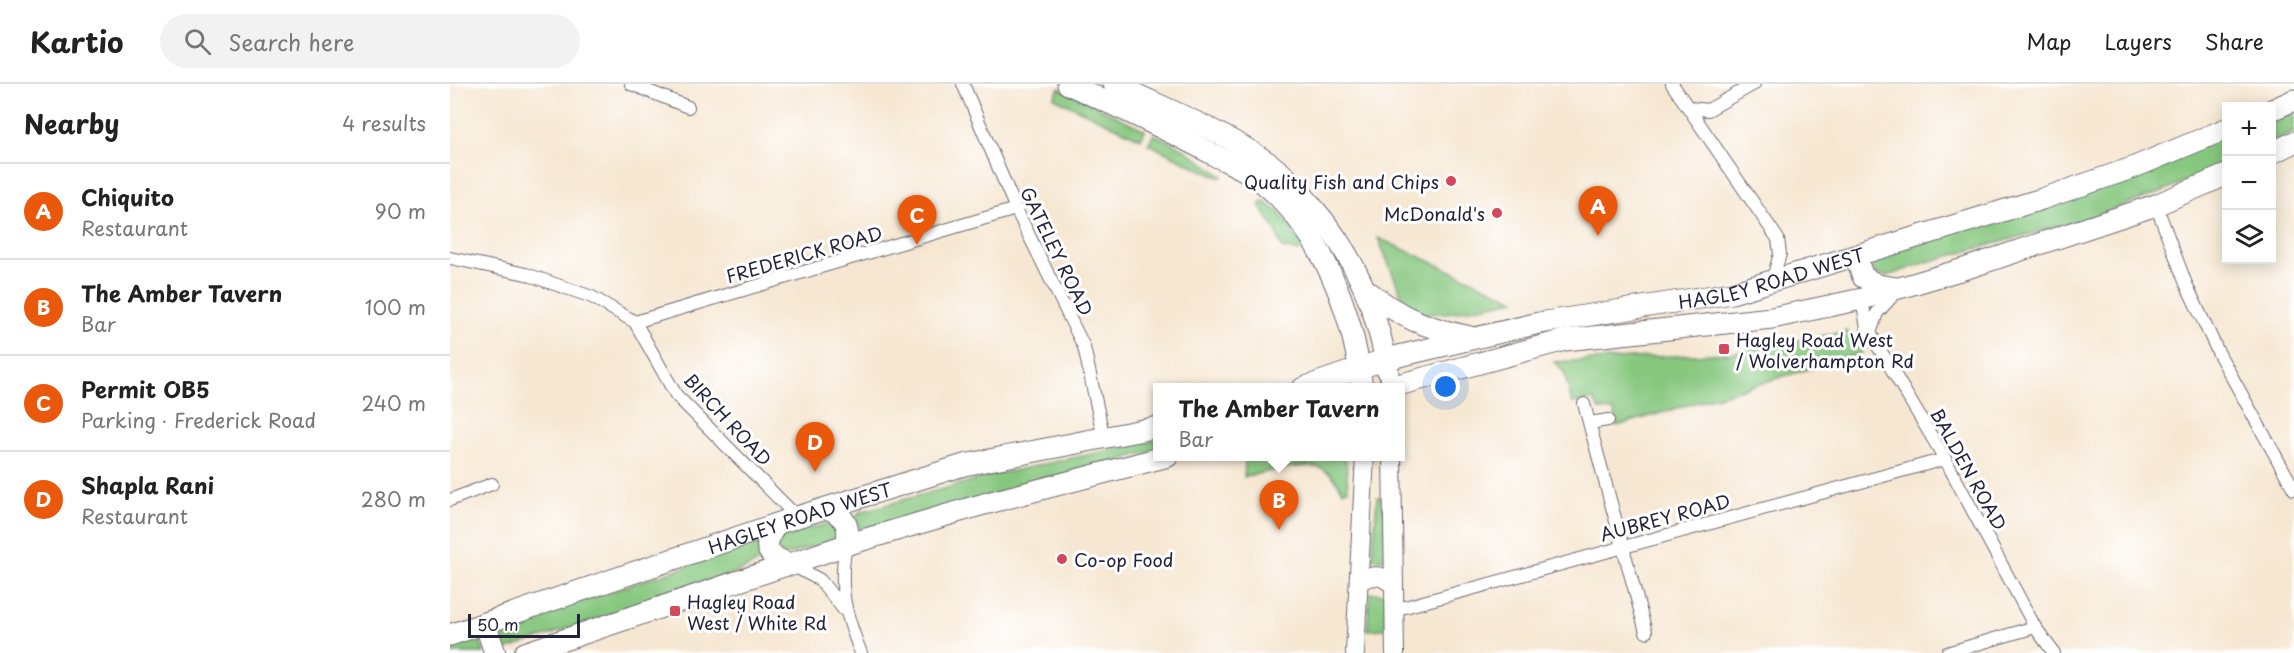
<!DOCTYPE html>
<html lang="en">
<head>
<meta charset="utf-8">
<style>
	:root { --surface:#fff; --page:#f2f2f2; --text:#222; --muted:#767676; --line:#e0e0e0; --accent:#ea580c }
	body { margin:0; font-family:"Playpen Sans",sans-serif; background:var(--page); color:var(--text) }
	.controls { position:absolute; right:18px; top:18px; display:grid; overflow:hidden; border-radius:0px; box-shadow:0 3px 15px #0003 }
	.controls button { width:54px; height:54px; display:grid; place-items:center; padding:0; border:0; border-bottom:2px solid var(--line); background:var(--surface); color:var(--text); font:30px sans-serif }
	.scale { position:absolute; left:18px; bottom:15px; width:112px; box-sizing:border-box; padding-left:6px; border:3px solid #22223b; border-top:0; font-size:16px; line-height:21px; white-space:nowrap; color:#22223b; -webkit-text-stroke:4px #fff; paint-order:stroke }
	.you { position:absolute; left:996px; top:303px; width:21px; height:21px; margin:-15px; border:4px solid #fff; border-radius:50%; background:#1a73e8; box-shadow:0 0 0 9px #1a73e833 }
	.badge { display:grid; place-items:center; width:39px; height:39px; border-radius:50%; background:var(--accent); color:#fff; font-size:20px; font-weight:700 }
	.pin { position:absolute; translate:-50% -50px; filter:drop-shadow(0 2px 3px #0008) }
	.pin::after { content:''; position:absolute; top:32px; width:21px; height:18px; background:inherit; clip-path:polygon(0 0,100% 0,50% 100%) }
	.popup { position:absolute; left:703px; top:299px; width:252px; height:78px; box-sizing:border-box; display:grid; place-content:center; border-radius:0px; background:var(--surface); filter:drop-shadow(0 2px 4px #0005); font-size:20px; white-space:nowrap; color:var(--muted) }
	.popup b { font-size:22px; color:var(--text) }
	.popup::after { content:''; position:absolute; left:50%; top:100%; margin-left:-12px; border:12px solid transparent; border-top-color:var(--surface) }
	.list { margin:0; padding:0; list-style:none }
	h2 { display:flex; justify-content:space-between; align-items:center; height:78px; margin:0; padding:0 24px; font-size:26px }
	h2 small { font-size:20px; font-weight:400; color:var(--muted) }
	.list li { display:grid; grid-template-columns:39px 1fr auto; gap:18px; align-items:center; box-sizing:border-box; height:96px; padding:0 24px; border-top:2px solid var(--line) }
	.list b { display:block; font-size:22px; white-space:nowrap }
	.list p { margin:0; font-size:20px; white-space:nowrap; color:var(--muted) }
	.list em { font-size:20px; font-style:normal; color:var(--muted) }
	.icon { flex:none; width:33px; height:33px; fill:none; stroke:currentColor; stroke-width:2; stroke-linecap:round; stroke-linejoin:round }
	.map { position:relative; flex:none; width:1844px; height:569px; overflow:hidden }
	header { display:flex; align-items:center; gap:36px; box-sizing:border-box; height:84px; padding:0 30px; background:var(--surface); border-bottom:2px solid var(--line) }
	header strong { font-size:28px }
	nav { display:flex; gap:33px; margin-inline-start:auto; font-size:21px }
	.search { width:420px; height:54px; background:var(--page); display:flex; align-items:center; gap:15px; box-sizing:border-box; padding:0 21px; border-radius:33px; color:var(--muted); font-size:22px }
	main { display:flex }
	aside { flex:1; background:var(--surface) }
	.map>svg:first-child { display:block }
</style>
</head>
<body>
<header>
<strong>Kartio</strong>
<div class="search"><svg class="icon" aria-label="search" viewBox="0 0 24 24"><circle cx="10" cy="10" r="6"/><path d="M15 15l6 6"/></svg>Search here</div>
<nav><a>Map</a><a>Layers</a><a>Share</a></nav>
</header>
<main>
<aside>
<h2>Nearby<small>4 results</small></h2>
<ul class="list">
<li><span class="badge">A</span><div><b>Chiquito</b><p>Restaurant</p></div><em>90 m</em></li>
<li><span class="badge">B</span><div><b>The Amber Tavern</b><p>Bar</p></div><em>100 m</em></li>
<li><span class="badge">C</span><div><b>Permit OB5</b><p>Parking · Frederick Road</p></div><em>240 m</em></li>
<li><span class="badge">D</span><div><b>Shapla Rani</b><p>Restaurant</p></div><em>280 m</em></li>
</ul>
</aside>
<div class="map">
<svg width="1844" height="569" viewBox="0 0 1844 569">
	<rect width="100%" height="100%" fill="#fff"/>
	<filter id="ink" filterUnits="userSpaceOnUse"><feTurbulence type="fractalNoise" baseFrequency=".0167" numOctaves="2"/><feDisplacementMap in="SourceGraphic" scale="12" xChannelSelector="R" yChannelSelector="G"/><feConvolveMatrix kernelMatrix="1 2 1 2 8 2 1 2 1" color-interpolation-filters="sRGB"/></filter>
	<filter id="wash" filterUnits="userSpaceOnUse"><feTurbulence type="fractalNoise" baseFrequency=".008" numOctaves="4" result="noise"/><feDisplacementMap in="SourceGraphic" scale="24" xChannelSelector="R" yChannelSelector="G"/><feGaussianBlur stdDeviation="1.35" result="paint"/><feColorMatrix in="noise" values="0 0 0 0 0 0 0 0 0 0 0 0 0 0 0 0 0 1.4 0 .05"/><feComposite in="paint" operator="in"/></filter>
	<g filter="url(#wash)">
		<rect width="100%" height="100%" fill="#f6e7d2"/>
		<path fill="#86c77e" stroke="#54745c" stroke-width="1.5" d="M609,4l86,42 -4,9 -87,-41z
			M1844,23v25l-22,11v-26z
			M704,50l28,14 41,28 -2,2 -9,-3 -64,-31z
			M1776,51v29l-70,30 -74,26 -155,42 -40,14 -11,-2 -4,-5 5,-11z
			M813,117l15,10 26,33 -5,8 -17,-4 -6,-17 -17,-26z
			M928,154l138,62 -61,12 -29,2 -20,-8z
			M1397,247l15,22 -245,73 -3,-15 -14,-1 -7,-10 -21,3 -8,-31 -10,-10 178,-9z
			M707,356v10l-296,80 -7,-11 6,-7 133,-37z
			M808,373h88l2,33 -5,1c-6,-10 -12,-19 -23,-23 -17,-6 -58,5 -76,9l1,-16z
			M927,413h8l1,62h-14z
			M383,438l8,9 -7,9 -50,16 -9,-9 3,-10z
			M308,459l6,16 -21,11 -241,81 -4,-23z
			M920,509l15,1v35l-18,1z
			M23,553h6l5,16h-34v-8z"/>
	</g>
	<g filter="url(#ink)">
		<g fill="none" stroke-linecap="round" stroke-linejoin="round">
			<defs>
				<path id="street" d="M181,0l57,23
					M513,0l53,125 68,138 20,92
					M1222,0l106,155 2,15 -8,27
					M1240,24l18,2 46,-26
					M1706,121l30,79 32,68 76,137
					M0,174l76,16 66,23 43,25 41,73 121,122
					M1412,215l5,29 78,131 90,168 19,26
					M185,238l381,-113
					M1420,249l7,-20 19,-21
					M1134,320l62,228
					M1140,339l18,-3
					M0,416l42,-16
					M396,461c-8,43 -1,68 15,108
					M342,481l28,15 24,30
					M944,526l551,-151
					M1497,569l88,-26"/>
				<path id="primary" d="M942,372l3,197
					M909,497c14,-7 23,-7 34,4
					M905,569l10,-197"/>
				<g id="highway">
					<path d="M618,0c50,23 100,45 148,72 14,7 31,14 44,24 62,50 93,131 102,208"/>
					<path d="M664,0c49,24 104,45 150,76 18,11 33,28 46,44 45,52 65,99 78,167"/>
					<path d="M1822,26l22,-10"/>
					<path d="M1822,69l22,-11"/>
					<path d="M1409,182l4,11 15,8 19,3"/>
					<path d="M916,206c37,29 58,37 104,47"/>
					<path id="s1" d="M853,304l83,-29 153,-36 193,-30 310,-94 90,-31 94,-39"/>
					<path d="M937,304l178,-48 207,-22 90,-19 105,-31 189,-63 70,-30"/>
					<path d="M377,424c18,8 24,18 19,37"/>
					<path d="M325,441c-14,26 -8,30 17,40"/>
					<path d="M35,539l10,30"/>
					<path id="s2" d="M0,551l347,-118 167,-52 194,-38"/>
					<path d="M75,569l321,-108 138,-41 184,-48"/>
				</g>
			</defs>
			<use href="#street" stroke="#6c6770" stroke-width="14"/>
			<use href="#primary" stroke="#6c6770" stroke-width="20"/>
			<use href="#highway" stroke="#6c6770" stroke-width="23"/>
			<use href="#street" stroke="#fff" stroke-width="12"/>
			<use href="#primary" stroke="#fff" stroke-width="18"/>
			<use href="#highway" stroke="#fff" stroke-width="21"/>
		</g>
	</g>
	<g fill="#d1495b" stroke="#fff" stroke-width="2">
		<circle cx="1001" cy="97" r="6"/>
		<circle cx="1047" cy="129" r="6"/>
		<rect x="1268" y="259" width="12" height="12" rx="3"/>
		<circle cx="612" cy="475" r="6"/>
		<rect x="219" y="521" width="12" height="12" rx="3"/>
	</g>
	<g text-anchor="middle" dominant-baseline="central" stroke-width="6" stroke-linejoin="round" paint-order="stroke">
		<g font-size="18" fill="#22223b" stroke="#fff" text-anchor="start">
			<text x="989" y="97" text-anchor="end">Quality Fish and Chips</text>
			<text x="1035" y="129" text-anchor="end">McDonald's</text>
			<text x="1286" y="255">Hagley Road West<tspan x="1286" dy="21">/ Wolverhampton Rd</tspan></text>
			<text x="624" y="475">Co-op Food</text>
			<text x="237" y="517">Hagley Road<tspan x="237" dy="21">West / White Rd</tspan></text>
		</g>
		<g font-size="18" fill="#22223b" stroke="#fff">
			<text transform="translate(607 167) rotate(64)">GATELEY ROAD</text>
			<text transform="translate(354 170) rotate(-16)">FREDERICK ROAD</text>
			<text stroke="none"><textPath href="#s1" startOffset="482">HAGLEY ROAD WEST</textPath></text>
			<text transform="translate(278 335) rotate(47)">BIRCH ROAD</text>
			<text transform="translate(1519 385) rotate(61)">BALDEN ROAD</text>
			<text transform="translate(1215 433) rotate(-15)">AUBREY ROAD</text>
			<text stroke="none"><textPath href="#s2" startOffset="369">HAGLEY ROAD WEST</textPath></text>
		</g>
	</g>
</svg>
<div class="controls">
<button>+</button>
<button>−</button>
<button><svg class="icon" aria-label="layers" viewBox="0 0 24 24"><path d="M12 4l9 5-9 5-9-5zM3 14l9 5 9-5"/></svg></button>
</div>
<div class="scale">50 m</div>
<div class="you"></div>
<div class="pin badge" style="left:1148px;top:152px">A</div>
<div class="pin badge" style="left:829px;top:446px">B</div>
<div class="popup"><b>The Amber Tavern</b>Bar</div>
<div class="pin badge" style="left:467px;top:161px">C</div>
<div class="pin badge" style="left:365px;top:388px">D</div>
</div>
</main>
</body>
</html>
